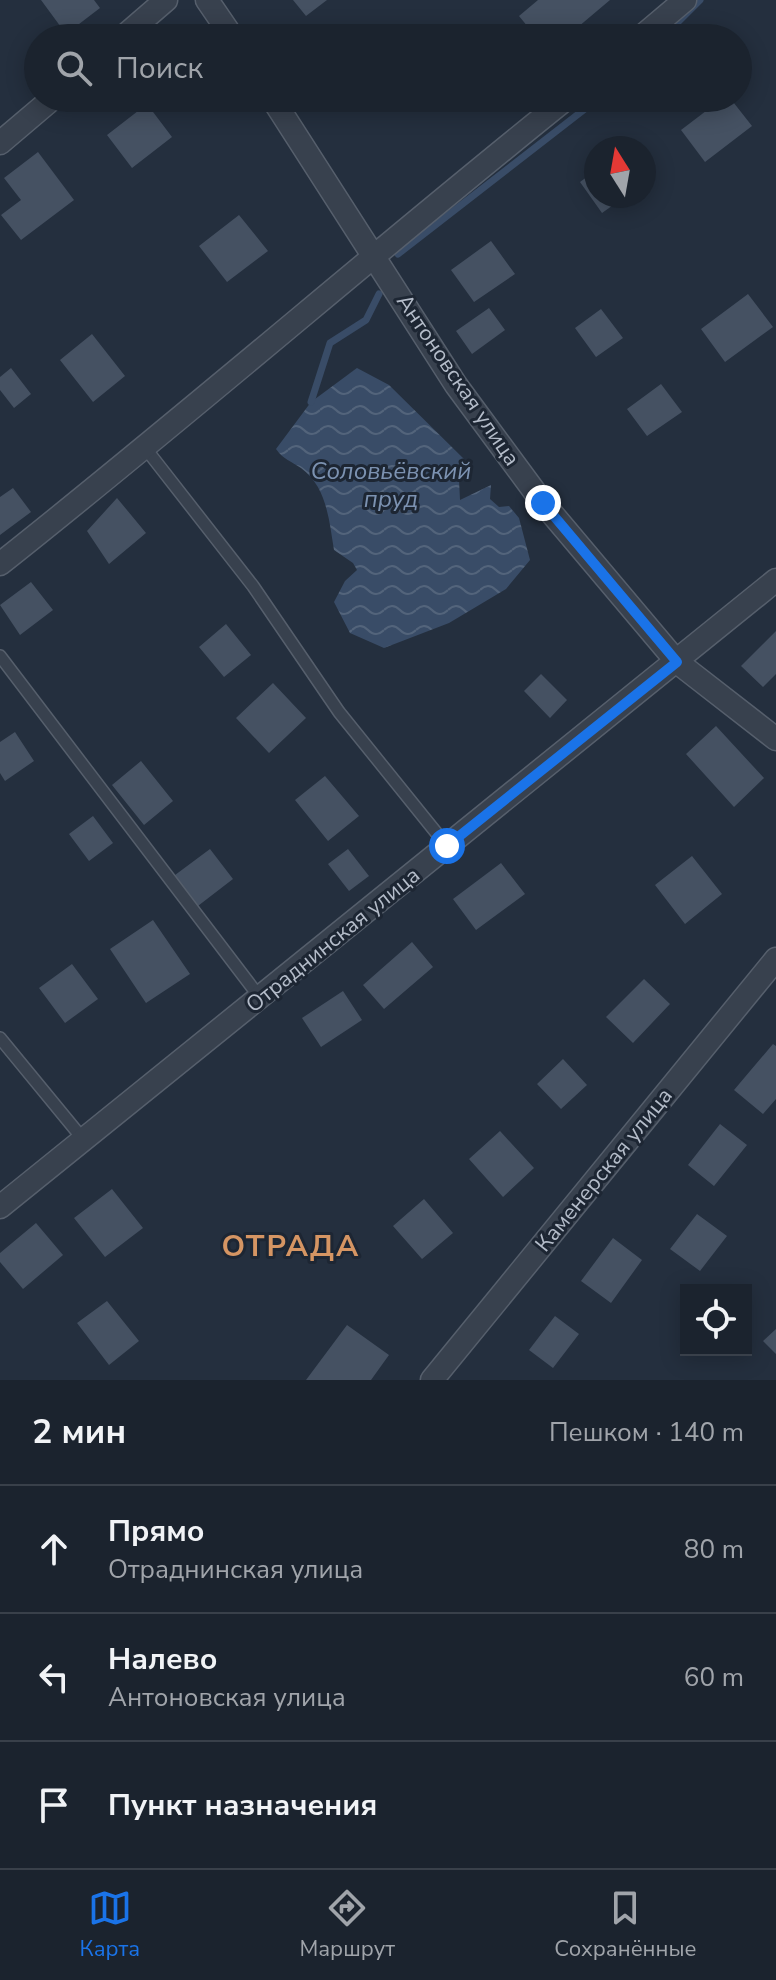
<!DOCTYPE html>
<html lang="ru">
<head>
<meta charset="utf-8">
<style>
	:root { --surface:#1b232e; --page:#242b36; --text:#f1f3f6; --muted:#a0a4aa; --line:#39404a; --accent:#1a73e8 }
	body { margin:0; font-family:"Nunito Sans",sans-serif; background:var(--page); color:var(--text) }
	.controls { position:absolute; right:24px; bottom:24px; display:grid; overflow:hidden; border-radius:0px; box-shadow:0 4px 20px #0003 }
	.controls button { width:72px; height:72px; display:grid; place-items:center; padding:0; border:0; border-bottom:2px solid var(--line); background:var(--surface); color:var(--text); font:40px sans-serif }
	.compass { position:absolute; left:584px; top:136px; width:72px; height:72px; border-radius:50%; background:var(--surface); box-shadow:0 4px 20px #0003; rotate:349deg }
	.stop { position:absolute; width:24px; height:24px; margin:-18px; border:6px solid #1a73e8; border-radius:50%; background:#fff }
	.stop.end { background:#1a73e8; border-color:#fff; box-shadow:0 2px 8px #0008 }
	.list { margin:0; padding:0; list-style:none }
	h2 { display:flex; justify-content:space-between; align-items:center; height:104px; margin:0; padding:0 32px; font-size:34px }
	h2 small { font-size:26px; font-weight:400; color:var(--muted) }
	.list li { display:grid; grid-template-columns:52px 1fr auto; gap:24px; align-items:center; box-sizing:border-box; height:128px; padding:0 32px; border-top:2px solid var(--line) }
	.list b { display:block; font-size:30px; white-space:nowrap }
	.list p { margin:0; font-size:26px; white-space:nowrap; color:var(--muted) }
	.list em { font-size:26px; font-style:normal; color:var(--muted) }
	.icon { flex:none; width:44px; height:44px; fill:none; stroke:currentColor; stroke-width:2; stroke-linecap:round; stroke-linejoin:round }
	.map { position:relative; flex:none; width:776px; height:1380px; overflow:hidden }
	.search { position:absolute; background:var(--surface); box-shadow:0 4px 20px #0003; left:24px; right:24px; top:24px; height:88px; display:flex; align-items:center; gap:20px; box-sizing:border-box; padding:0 28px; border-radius:44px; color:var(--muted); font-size:30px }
	.sheet { height:488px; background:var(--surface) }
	nav { display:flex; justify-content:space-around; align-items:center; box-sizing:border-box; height:112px; border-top:2px solid var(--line); background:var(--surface); font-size:22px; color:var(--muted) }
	nav a { display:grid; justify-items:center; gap:4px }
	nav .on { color:var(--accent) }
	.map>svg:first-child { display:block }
</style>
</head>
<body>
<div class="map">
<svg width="776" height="1380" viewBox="0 0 776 1380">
	<defs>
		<pattern id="water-waves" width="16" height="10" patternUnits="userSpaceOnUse" patternTransform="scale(2)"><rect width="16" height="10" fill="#394c67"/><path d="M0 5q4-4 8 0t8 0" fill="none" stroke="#53647b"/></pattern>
	</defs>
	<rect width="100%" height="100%" fill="#242f3e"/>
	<path fill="url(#water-waves)" d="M357,368l32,17 76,75 -6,20 1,20 31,-15 -1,14 9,8 10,-1 10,12 11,42 -24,29 -57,34 -65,25 -34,-15 -16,-31 11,-21 12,-11 -4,-7 -19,-13c-5,-30 -7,-63 -33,-82 -10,-7 -17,-8 -25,-19l35,-47z"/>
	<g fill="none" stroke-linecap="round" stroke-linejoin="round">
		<path stroke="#394c67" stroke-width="7" d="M662,38l38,-38
			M398,254l201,-156
			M311,402l19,-59 36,-23 13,-26"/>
	</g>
	<path fill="#455162" d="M41,0h53l6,8 -34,26z
		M293,0h34l-21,16z
		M538,0h72l-45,38h-28l-18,-22z
		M723,98h7l22,28 -47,36 -24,-32z
		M147,104l25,33 -40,31 -25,-33z
		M38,152l36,48 -53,40 -20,-25 20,-15 -17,-22z
		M596,170v26h30l-24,17 -22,-31z
		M239,215l29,36 -41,31 -28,-36z
		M491,241l24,33 -41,28 -23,-32z
		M748,294l25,33 -48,35 -24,-33z
		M489,308l16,22 -33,24 -16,-23z
		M601,309l22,29 -27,19 -21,-29z
		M92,334l33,42 -32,26 -33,-42z
		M11,368l20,26 -17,14 -14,-18v-13z
		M661,384l21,28 -35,24 -20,-27z
		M13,488l18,24 -31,23v-38z
		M117,498l29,35 -37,31 -22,-33z
		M31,582l22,28 -33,25 -20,-30z
		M226,624l25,31 -27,22 -25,-30z
		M776,631v43l-13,13 -22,-21z
		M541,674l26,26 -17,18 -26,-27z
		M273,683l33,35 -37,35 -33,-35z
		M716,726l48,52 -30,29 -48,-53z
		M15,732l19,29 -29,20 -5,-8v-31z
		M141,761l32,40 -29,24 -32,-40z
		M325,776l34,40 -31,25 -33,-41z
		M93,816l20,27 -24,18 -20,-27z
		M210,849l23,30 -39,30 -23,-31z
		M348,849l21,27 -20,15 -21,-27z
		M692,856l30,38 -37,30 -30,-39z
		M501,863l24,31 -49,36 -23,-31z
		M153,920l37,54 -44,29 -36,-54z
		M412,942l21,25 -49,42 -21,-24z
		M72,964l26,35 -33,24 -26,-35z
		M644,979l26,25 -37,39 -27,-26z
		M343,991l19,29 -41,27 -19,-29z
		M773,1044l3,2v53l-13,15 -29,-24z
		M563,1059l24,26 -26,24 -24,-25z
		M720,1124l27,21 -33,41 -26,-21z
		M500,1131l34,37 -31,29 -34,-38z
		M112,1189l31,39 -38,29 -31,-39z
		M424,1199l29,34 -31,26 -29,-33z
		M697,1214l30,22 -27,35 -30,-22z
		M36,1223l27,32 -40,34 -23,-27v-9z
		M613,1238l29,22 -31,43 -30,-22z
		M107,1301l32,40 -30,24 -32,-42z
		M555,1316l24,18 -26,34 -24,-18z
		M347,1325l42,30 -18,25h-65z
		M776,1329v25l-13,-13z"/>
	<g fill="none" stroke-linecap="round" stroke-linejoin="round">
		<defs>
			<path id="service" d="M146,449l107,137 86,126 108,134
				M0,656l261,343
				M0,1038l83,101"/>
			<path id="minor" d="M207,0l26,38
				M122,38l44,-38
				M640,38l45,-38
				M272,98l184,287 87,118 134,159 99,77
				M0,143l53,-45
				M0,564c192,-152 376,-313 567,-466
				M0,1207l776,-627
				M432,1380l344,-421"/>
		</defs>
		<use href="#service" stroke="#565f6c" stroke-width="14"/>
		<use href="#minor" stroke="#565f6c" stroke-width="25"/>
		<use href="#service" stroke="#38414e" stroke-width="11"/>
		<use href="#minor" stroke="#38414e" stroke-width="22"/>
	</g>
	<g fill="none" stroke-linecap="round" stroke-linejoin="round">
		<path stroke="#1a73e8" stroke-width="10" d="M447,846l230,-184 -134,-159"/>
	</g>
	<g text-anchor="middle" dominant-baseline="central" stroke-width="6" stroke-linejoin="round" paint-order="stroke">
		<g font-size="22" fill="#b4bcc9" stroke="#1d2633">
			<text transform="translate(458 380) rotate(56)">Антоновская улица</text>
			<text transform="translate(333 940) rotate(-39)">Отраднинская улица</text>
			<text transform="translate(604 1170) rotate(-51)">Каменерская улица</text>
		</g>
		<g font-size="24" font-style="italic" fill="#7c92b1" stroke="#1d2633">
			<text x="391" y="471">Соловьёвский<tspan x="391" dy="28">пруд</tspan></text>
		</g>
		<g font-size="30" font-weight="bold" letter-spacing="2" fill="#d59563" stroke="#1d2633">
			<text x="291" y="1246">ОТРАДА</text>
		</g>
	</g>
</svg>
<div class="controls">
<button><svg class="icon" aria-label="locate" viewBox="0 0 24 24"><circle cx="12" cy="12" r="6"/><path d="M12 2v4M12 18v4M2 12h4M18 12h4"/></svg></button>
</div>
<svg class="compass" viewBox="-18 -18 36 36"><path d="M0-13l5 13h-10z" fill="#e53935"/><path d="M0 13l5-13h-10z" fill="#a0a4aa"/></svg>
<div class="stop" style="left:447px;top:846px"></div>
<div class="stop end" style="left:543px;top:503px"></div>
<div class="search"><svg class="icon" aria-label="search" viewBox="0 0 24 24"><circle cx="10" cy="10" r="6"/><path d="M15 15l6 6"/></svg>Поиск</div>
</div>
<section class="sheet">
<h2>2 мин<small>Пешком · 140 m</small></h2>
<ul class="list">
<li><svg class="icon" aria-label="ahead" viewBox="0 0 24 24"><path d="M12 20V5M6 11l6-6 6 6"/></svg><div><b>Прямо</b><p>Отраднинская улица</p></div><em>80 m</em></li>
<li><svg class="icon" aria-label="left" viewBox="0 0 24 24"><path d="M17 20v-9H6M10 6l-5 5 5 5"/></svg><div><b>Налево</b><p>Антоновская улица</p></div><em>60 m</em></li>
<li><svg class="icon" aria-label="arrive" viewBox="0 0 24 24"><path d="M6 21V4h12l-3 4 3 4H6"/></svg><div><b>Пункт назначения</b></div></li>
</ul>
</section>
<nav>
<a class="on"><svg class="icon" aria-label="map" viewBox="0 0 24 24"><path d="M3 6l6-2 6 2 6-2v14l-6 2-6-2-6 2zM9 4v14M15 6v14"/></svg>Карта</a>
<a><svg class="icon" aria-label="directions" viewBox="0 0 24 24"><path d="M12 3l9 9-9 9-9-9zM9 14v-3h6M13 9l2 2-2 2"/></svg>Маршрут</a>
<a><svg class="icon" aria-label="saved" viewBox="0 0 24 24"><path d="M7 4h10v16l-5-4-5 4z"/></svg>Сохранённые</a>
</nav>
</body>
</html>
